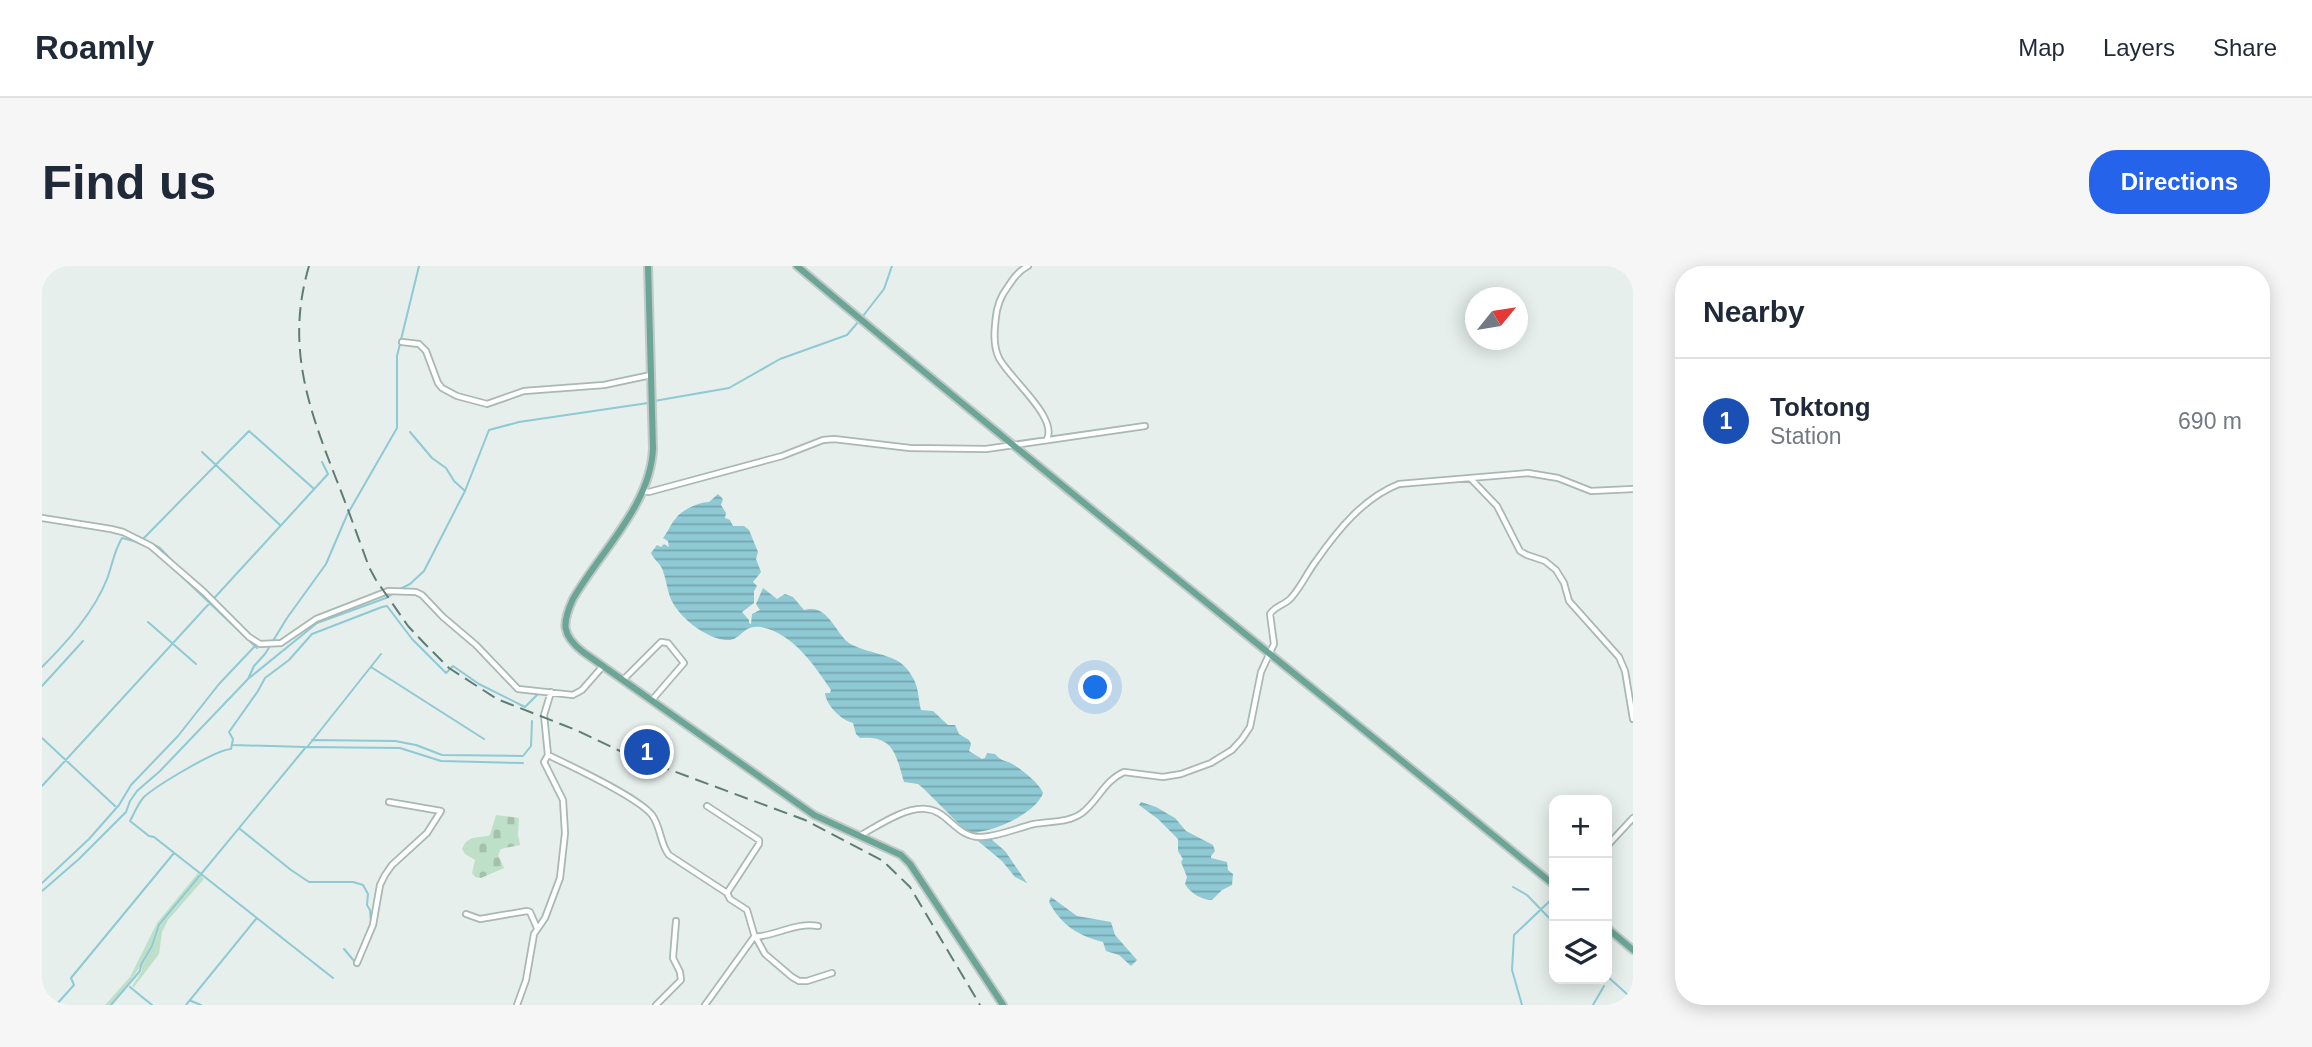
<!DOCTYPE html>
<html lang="en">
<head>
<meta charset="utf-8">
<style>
	:root { --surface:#fff; --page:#f6f6f7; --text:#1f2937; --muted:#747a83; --line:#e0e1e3; --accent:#2563eb }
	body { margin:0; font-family:Helvetica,sans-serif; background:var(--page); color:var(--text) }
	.controls { position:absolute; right:21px; bottom:21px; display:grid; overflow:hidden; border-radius:14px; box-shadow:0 4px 18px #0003 }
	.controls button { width:63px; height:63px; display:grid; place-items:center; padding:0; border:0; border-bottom:2px solid var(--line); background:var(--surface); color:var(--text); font:35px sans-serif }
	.compass { position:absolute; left:1423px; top:21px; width:63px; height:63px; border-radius:50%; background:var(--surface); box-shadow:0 4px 18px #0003; rotate:60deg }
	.you { position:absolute; left:1054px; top:422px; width:24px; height:24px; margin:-18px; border:5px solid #fff; border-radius:50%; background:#1a73e8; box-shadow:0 0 0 10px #1a73e833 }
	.badge { display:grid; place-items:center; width:46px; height:46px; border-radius:50%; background:var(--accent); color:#fff; font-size:23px; font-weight:700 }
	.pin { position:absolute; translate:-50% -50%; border:4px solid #fff; box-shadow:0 2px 7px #0006 }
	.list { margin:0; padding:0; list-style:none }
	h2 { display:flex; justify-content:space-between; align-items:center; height:91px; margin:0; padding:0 28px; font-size:30px }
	h2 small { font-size:23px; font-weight:400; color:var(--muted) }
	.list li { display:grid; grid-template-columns:46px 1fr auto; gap:21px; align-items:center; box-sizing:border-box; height:126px; padding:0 28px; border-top:2px solid var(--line) }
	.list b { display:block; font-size:26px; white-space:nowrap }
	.list p { margin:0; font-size:23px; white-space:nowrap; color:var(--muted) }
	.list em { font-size:23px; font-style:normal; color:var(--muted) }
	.icon { flex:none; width:38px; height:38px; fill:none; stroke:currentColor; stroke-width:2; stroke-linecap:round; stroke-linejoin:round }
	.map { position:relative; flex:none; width:1591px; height:739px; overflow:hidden; border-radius:28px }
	header { display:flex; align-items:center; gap:42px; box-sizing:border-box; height:98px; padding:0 35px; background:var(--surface); border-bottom:2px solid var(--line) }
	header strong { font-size:33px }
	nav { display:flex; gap:38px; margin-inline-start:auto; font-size:24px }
	.intro { display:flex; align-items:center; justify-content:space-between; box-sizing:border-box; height:168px; padding:0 42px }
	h1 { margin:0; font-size:49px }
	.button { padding:18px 32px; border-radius:28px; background:var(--accent); color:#fff; font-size:24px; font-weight:700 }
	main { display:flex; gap:42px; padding:0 42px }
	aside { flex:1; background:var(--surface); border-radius:28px; box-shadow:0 4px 18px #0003 }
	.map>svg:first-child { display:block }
</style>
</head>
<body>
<header>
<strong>Roamly</strong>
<nav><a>Map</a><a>Layers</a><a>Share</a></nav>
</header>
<div class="intro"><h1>Find us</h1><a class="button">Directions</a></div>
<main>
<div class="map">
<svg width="1591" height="739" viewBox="0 0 1591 739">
	<defs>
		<pattern id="cemetery-stones" width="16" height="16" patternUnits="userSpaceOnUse" patternTransform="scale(1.75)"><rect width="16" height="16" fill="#bfe0c8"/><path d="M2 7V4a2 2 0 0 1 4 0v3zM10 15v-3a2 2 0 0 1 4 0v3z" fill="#a4c1ad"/></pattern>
		<pattern id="water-rules" width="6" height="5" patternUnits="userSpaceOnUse" patternTransform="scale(1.75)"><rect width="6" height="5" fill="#8ec9d4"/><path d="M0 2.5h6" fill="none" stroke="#74a5ad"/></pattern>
	</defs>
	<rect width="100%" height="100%" fill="#e6efeb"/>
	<path fill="#bfe0c8" d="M156,607l2,2 -41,50c-9,31 -27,56 -49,80h-5l25,-28 27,-54z
		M159,610l3,3 -36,41 -6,12 -3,22 -25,33 -2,-1 10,-15v-5l11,-20 7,-20z"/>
	<path fill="url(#cemetery-stones)" d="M454,549l23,3 -1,17 2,10 -19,4 -3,6 6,13 -23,10 -6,-1 -3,-4 3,-13 -10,-6 -3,-5c6,-15 16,-10 28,-14z"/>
	<path fill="url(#water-rules)" d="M676,228l5,5 -2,6 5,8 -1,5 5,2 3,6h11l5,4 9,22 -2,7 5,13 -8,10 4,4 -3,5v12l-12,9 7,8v3l2,1 1,-10 8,-4 -4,-6 7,-16 14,11 8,-5 8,3 11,13c24,-7 31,23 45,33 17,11 46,10 58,26 13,17 10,23 14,41l12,1 15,14h7l4,9 10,6 2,4 -2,7 13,8 3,-1 2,-5 8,1c8,9 10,5 19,11 9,6 25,18 29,28 -7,21 -56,43 -76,39l-44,-44 -5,-4 -14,-2c-8,-27 -10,-47 -44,-44l-4,-4 -3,-11c-12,-3 -27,-18 -28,-30h5l1,-3c-16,-24 -38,-57 -70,-63 -18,-3 -20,13 -33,13 -21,0 -51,-24 -58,-43 -3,-8 -4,-18 -7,-26 -2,-7 -9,-11 -12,-18l6,-8 4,2 3,-3 5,3 -1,-6 -5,-3c5,-6 7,-13 13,-20 6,-8 23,-16 33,-16z
		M1099,536l15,5 19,11 11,13 27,14 2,6 -4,5v2l16,4 1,8 5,4 -1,11 -10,5 -10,10c-10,0 -22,-7 -27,-16l2,-7 -6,-15 2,-3 -5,-8v-12l-20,-20 -19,-14z
		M949,573l14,12 22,32 -12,-6 -13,-16 -24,-20z
		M1009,631l26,19 34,6 4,13 22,25 -6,6 -12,-11 -13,-4 -3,-9c-24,-6 -42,-17 -54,-40z"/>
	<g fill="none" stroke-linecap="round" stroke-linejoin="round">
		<path stroke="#8ec9d4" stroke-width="2" d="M821,50l21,-27 8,-23
			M612,135l75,-13 51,-29 67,-24 12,-14
			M368,166l22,26 14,10 8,13 10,9
			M160,186l78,73
			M95,270l23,12 18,19
			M101,273l106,-108 64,57
			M133,304l82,78
			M143,307l14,12
			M358,323l10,-5 14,-13 41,-80 24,-61 30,-8 129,-19
			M106,356l48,42
			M0,401c25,-25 52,-55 65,-88 5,-13 7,-28 15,-41l12,3 16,7
			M329,401l113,72
			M206,413l69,-56 69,-25 10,-6
			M0,420l41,-45
			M0,472l73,68
			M270,474l83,1 21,4 26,10 81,1 8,-10 1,-25
			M191,479l72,2
			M266,480l73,-92
			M0,520l286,-312 -6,-12
			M198,563l51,41 18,12h44l10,3 5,9 -1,11 3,5 1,13
			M0,617l47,-44 30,-34 12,-20 47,-49 41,-52 36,-38
			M1471,621l14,8 27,28
			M0,625l37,-32 47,-47 4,-11 7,-10 23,-20 88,-92 6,-13 11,-12 22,-36 39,-54 21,-49 50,-87v-72l22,-90
			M302,683l11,13 1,-2
			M1565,710l21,19 5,2
			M291,712l-179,-141 -5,-1 -19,-15c4,-7 8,-18 14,-24 12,-11 71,-47 87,-48l2,-10 -4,-7 29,-41 7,-13 24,-18 23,-26 70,-27 5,-1 25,33 34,34 7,-7 26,18 46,23 15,-15
			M88,721l22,18
			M149,735l10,4
			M14,739l18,-20 -3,-7 103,-125
			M69,739l29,-34 1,-6 11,-19 7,-21 147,-178 94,1 41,13 82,2
			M144,739l70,-86
			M1480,739l-10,-35 2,-35 40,-38
			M1551,739l11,-19"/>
		<defs>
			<path id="minor" d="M986,0c-12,6 -18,18 -25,28 -6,11 -7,20 -8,32 -1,10 -1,22 4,32 10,20 59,59 48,81
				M360,76l17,2 7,7 12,32 4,5 15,8 30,8 37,-13 80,-6 47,-10
				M1429,213l26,27 23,45 7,4 18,6 11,9 8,13 5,18 50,56 6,14 8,48
				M602,225l5,1 133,-36 41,-16 11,-1 76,9 76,1 159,-23
				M0,252l69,11 12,3 28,14 53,46 45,45 11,7 21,-1 35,-24 72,-28 28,1 6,3 21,22 33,28 42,44 55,6 9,-5 21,-24
				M581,414l38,-38 7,1 16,20 -32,37
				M506,489c23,11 90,42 104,60 9,12 8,29 17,40l58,38 32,-49v-4l-52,-34
				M819,569c18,-10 44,-28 65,-26 22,1 31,30 56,28 18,-1 35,-9 52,-13 16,-3 34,-1 48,-11 16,-12 22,-32 42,-41l39,5 18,-3 30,-11 21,-13 10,-11 8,-12 11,-55 13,-28 -4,-30c5,-8 15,-9 21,-16 10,-11 16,-25 25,-37 21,-30 47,-63 83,-77l129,-11 30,5 33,13 42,-2
				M1565,580l26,-28
				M685,627l3,6 17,11 7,24 11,20 27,23 7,4h8l25,-8
				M424,648l14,5 47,-8 3,1 7,16
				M315,697l16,-38 7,-40 5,-10 7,-10 35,-32 14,-22 -52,-9
				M475,739l9,-25 8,-46 11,-16 15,-40 5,-45 -2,-33 -19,-38 4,-7 -4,-40 7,-23
				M614,739l25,-25 -1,-8 -7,-14 3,-37
				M663,739l49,-68c21,-1 42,-15 64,-11"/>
			<path id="major" d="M606,0l5,182c-2,57 -53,104 -80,151 -11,24 -12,36 10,53l231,163 87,40 9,9 93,141
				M755,0c249,210 505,412 757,619
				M1565,662l26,22"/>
		</defs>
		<use href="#minor" stroke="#a8b8b2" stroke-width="8"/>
		<use href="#major" stroke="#c2cac8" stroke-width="10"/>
		<use href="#minor" stroke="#fff" stroke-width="4.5"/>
		<use href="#major" stroke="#6aa596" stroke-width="6"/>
		<path stroke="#5f7d75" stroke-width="2" stroke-dasharray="14 7" stroke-linecap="butt" d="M267,0c-23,78 -2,138 26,210 12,30 23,61 34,91l7,13 32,46 17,18 24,24 48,31 79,31 46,22 183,68 78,41 27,26 70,118"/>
	</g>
</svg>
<div class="controls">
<button>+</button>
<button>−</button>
<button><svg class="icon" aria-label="layers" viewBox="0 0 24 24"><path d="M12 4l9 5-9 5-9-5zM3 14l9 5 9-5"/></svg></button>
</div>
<svg class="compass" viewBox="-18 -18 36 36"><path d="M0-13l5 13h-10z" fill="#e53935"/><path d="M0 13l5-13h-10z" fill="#747a83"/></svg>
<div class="you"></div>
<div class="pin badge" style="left:605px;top:486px;background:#1a4fb4">1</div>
</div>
<aside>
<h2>Nearby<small></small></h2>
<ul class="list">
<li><span class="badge" style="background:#1a4fb4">1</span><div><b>Toktong</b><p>Station</p></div><em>690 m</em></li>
</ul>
</aside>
</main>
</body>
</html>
